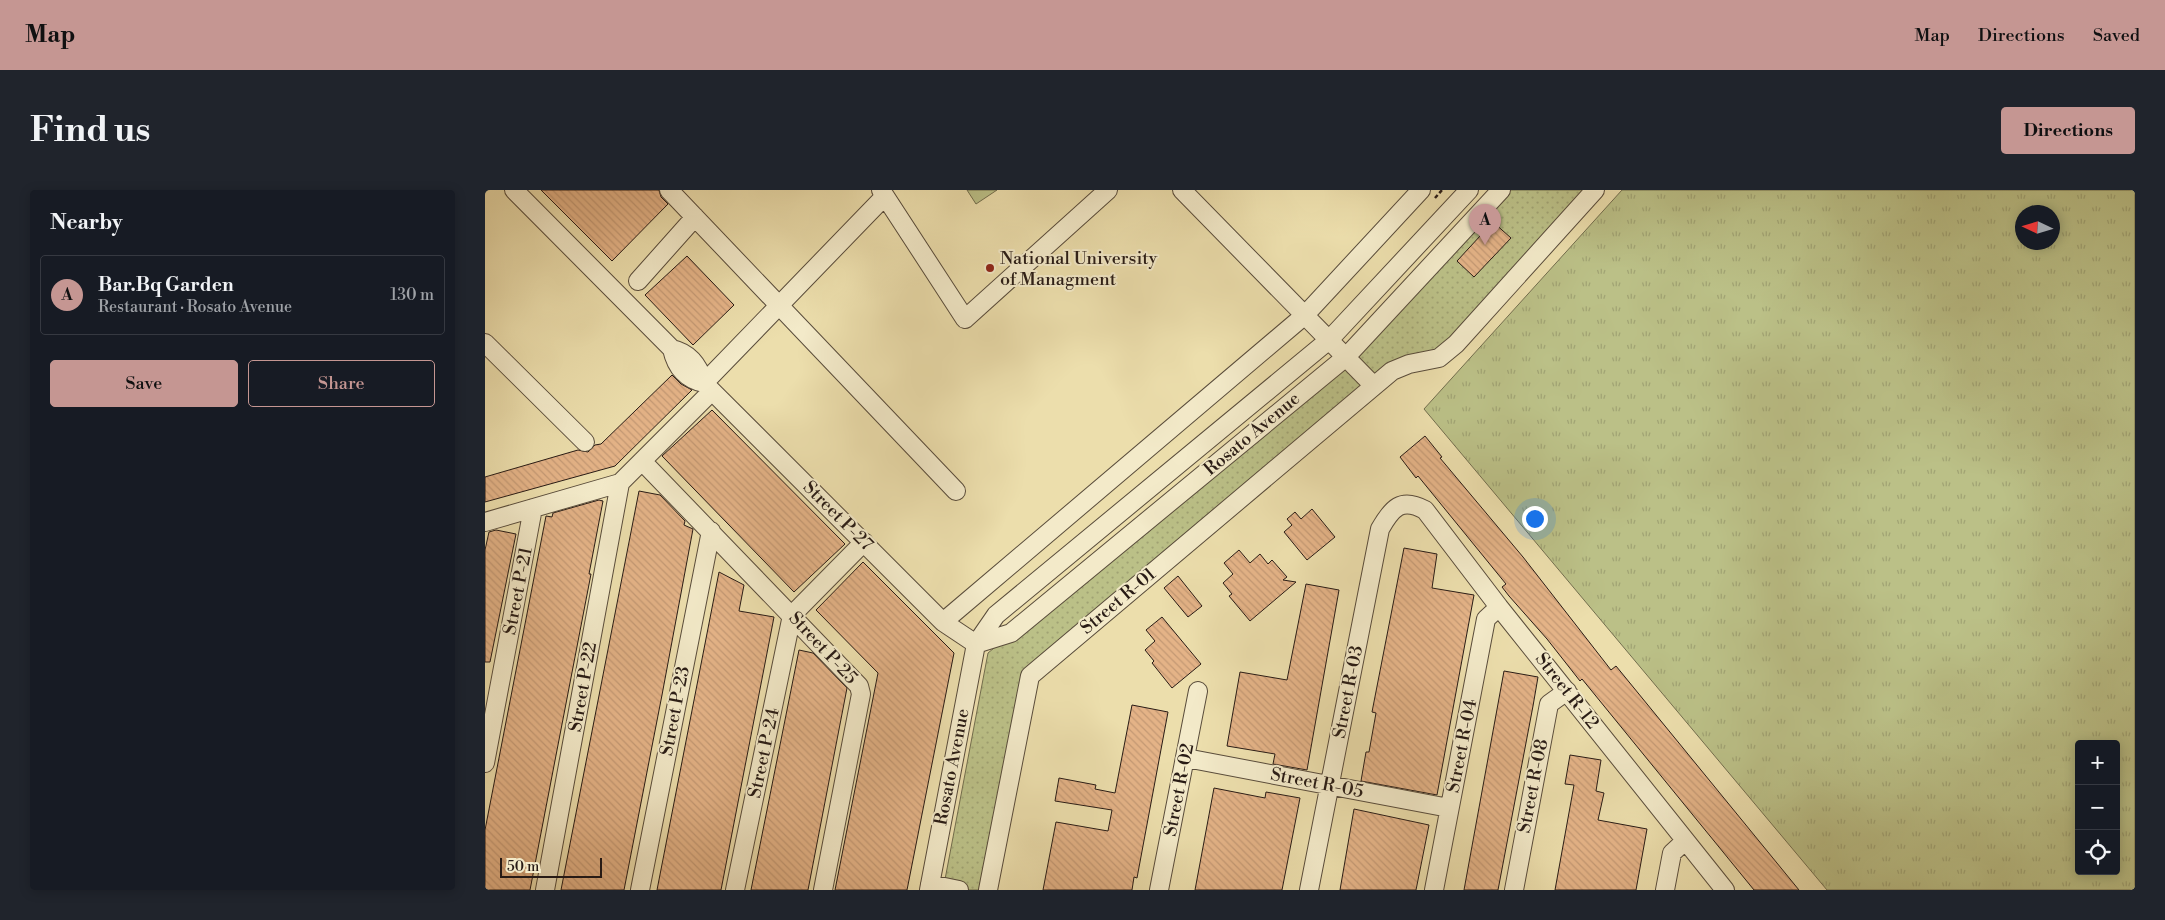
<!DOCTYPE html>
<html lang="en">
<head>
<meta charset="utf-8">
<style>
	:root { --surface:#171b24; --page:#20242c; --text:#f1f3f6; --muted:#9ea1a6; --line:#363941; --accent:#c59692 }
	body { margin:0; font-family:"Libre Bodoni",serif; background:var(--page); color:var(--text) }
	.controls { position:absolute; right:15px; bottom:15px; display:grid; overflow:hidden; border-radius:5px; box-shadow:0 2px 12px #0003 }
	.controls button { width:45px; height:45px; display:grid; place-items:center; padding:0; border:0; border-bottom:1px solid var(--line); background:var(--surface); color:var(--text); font:25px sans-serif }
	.compass { position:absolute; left:1530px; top:15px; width:45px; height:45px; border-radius:50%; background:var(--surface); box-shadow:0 2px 12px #0003; rotate:274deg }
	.scale { position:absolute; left:15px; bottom:12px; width:102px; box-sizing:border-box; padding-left:5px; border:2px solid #281b15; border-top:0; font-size:14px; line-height:18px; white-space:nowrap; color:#281b15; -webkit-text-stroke:4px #f3eac9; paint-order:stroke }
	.you { position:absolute; left:1049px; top:328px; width:18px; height:18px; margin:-12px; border:4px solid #fff; border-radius:50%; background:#1a73e8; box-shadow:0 0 0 8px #1a73e833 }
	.badge { display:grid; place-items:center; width:32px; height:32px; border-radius:50%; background:var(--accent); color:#111; font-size:16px; font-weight:700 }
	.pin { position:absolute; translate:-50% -41px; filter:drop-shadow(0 1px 2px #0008) }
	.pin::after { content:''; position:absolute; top:26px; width:18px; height:15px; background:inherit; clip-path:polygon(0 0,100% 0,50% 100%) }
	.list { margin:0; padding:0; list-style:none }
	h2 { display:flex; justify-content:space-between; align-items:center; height:65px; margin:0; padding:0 20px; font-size:21px }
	h2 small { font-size:16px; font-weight:400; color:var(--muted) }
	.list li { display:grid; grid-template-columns:32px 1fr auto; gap:15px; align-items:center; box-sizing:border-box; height:80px; margin:0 10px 10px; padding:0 10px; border:1px solid var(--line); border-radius:5px }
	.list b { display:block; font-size:19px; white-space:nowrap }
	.list p { margin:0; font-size:16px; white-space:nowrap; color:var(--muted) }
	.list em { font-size:16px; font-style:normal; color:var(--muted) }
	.actions { display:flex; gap:10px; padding:15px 20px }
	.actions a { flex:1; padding:11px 0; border:1px solid var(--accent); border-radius:5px; text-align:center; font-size:18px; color:var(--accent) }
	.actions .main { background:var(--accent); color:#111 }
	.icon { flex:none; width:28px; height:28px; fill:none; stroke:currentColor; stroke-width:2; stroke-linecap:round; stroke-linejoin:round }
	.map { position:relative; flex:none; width:1650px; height:700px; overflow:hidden; border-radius:5px }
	header { display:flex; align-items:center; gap:30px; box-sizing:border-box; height:70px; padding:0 25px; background:var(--accent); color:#111 }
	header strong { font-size:24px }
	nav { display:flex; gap:28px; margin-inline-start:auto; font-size:18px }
	.intro { display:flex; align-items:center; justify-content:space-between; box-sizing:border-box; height:120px; padding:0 30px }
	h1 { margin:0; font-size:35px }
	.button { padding:12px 22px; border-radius:5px; background:var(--accent); color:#111; font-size:18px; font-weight:700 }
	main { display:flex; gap:30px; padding:0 30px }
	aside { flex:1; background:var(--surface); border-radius:5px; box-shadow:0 2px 12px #0003 }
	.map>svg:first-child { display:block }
</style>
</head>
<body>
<header>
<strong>Map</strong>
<nav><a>Map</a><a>Directions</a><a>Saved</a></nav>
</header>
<div class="intro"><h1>Find us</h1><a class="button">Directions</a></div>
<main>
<aside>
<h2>Nearby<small></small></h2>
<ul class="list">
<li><span class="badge">A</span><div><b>Bar.Bq Garden</b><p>Restaurant · Rosato Avenue</p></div><em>130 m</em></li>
</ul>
<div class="actions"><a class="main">Save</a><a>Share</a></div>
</aside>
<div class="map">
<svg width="1650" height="700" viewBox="0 0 1650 700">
	<defs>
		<pattern id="grass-tufts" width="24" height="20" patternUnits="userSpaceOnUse" patternTransform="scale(1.25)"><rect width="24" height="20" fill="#bbc087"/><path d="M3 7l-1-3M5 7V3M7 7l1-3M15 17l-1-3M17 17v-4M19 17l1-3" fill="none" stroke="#a1a474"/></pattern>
		<pattern id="park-dots" width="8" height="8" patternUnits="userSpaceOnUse" patternTransform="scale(1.25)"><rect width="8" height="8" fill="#bbc087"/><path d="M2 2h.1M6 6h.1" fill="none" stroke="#a1a474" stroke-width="1.8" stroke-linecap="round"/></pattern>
		<pattern id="building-back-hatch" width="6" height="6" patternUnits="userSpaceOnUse" patternTransform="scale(1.25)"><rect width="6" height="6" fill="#e4b387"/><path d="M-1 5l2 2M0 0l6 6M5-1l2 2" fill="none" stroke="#c49974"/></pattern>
	</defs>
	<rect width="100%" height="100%" fill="#ecdeac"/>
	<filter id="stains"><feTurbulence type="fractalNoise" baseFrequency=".004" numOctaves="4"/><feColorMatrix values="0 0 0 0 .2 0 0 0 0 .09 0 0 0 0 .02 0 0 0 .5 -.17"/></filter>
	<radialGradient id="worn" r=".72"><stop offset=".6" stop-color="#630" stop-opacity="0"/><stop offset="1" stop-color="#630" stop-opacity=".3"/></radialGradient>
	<path fill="url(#grass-tufts)" stroke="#726e4e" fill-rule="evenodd" d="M1137,0h513v700h-308l-403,-481zM1538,22h30v30h-30zM1594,554h37v127h-37z"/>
	<path fill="url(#park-dots)" stroke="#726e4e" d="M1016,0h94l-139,154 -47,20 -379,312 -42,214h-45l45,-237 358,-296z"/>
	<path fill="#bbc087" stroke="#726e4e" d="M482,0h30l-21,14z"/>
	<path fill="url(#building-back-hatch)" stroke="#281b15" d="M56,0h118l2,7 7,7 -56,57z
		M1008,32l18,16 -37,39 -17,-16z
		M202,66l47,49 -41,40 -48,-50z
		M187,185l9,9 11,6 -77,76 -130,36v-25l93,-27 10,2 7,-7 6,-1z
		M227,220l133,134 -51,48 -132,-136z
		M940,246l17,21 -2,1 83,99 88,113 5,-4 183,224h-45l-172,-211 -2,2 -33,-42 -38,-43 -7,-9 4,-3 -88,-108 -2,2 -16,-21z
		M154,301l21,4 25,26 -1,4 9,4 -31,166 -38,195h-63z
		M114,310l4,1 -14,73h2l-61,316h-45v-60l61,-314 6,1 1,-4z
		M827,319l23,28 -28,23 -23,-28 8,-7 -5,-6 8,-7 6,7z
		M11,340l20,4 -26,128h-5v-112l4,-18z
		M919,358l33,6 -5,34 42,7 -37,200 -76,-14 5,-29h3l7,-39 -4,-1z
		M754,360l11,13 10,-9 8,10 4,-4 15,17 -4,3 13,2 -46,39 -21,-25 3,-2 -9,-11 10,-9 -9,-11z
		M378,372l91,91 -47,237h-72l43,-217 -62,-63z
		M234,382l25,13 -5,26 35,6 -53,273h-64z
		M693,386l24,30 -14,11 -24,-29z
		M821,394l33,6 -32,180 -34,-6 2,-10 -48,-8 13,-74 47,8z
		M677,427l39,47 -29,24 -20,-25 2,-2 -9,-11 10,-9 -9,-11z
		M314,460l14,3 34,35 -39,202h-57z
		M1019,481l34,6 -5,29 -35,184h-34z
		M647,515l36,7 -31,166 -3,-1 -2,13h-89l13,-68 52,9 4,-21 -57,-9 4,-23 37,7 -1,4 20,4z
		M1085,565l31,5 -5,31 8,2 -6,27 49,9 -11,61h-81l19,-105 -9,-1z
		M729,598l51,10 1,-6 34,6 -18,92h-87z
		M869,619l75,16 -13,65h-76z"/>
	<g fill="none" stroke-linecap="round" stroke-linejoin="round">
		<defs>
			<path id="minor" d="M29,0l158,159c4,18 14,30 32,34
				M184,0l287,301
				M396,0l84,129 143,-129
				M697,0l192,196
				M153,91l57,-64
				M0,153l100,99
				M187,159c18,4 27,17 32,34l239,239 33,22
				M219,193l181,-187
				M157,271l217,225 2,8 -38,196
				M0,332l135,-39 92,-92
				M458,432l362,-307 116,-125
				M491,454l35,-11 335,-276 155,-167
				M701,568l263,50
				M0,573l48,-255
				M445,694l29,6
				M60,700l75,-407
				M155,700l71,-359
				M250,700l57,-275 72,-73
				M444,700l47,-246 20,-29 333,-275 140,-150
				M503,700l42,-214 362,-305 17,-7 30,-6 17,-14 139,-154
				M674,700l39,-199
				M824,700l71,-361c12,-21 21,-32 45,-19l74,97 226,283
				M949,700l52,-271 13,-12
				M1029,700l35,-186 18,-13
				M1180,700l7,-37 13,-12"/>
		</defs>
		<use href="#minor" stroke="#594c3b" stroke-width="20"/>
		<path stroke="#281b15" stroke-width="2.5" stroke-dasharray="4 2.5" stroke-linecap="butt" d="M950,8l7,-8"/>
		<use href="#minor" stroke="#f3eac9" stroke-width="18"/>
	</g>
	<circle fill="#8f2418" stroke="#f3eac9" stroke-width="2" cx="505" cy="78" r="5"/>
	<g text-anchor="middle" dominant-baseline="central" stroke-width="4" stroke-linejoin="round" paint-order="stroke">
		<g font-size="18" fill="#281b15" stroke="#f3eac9" text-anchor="start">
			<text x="515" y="68">National University<tspan x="515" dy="21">of Managment</tspan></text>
		</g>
		<g font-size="18" fill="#281b15" stroke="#f3eac9">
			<text transform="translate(767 244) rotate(-40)">Rosato Avenue</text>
			<text transform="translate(353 326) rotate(45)">Street P-27</text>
			<text transform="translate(33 401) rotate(-79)">Street P-21</text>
			<text transform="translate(633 411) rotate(-40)">Street R-01</text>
			<text transform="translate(338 458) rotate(47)">Street P-25</text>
			<text transform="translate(98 497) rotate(-80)">Street P-22</text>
			<text transform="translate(1082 501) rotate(52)">Street R-12</text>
			<text transform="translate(863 502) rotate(-79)">Street R-03</text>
			<text transform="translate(190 521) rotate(-79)">Street P-23</text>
			<text transform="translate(977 556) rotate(-79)">Street R-04</text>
			<text transform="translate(279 563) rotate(-78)">Street P-24</text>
			<text transform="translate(467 577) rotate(-79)">Rosato Avenue</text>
			<text transform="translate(832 593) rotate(11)">Street R-05</text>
			<text transform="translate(1048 596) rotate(-79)">Street R-08</text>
			<text transform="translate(694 600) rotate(-79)">Street R-02</text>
		</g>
	</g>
	<rect width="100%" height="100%" filter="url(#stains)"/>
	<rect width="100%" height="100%" fill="url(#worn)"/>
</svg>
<div class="controls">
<button>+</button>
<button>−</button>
<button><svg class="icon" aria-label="locate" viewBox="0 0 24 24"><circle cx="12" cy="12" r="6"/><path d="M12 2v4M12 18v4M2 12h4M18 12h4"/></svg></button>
</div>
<svg class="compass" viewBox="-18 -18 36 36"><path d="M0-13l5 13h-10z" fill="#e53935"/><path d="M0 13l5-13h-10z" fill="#9ea1a6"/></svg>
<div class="scale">50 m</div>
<div class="you"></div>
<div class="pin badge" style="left:1000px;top:55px">A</div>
</div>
</main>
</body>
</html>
